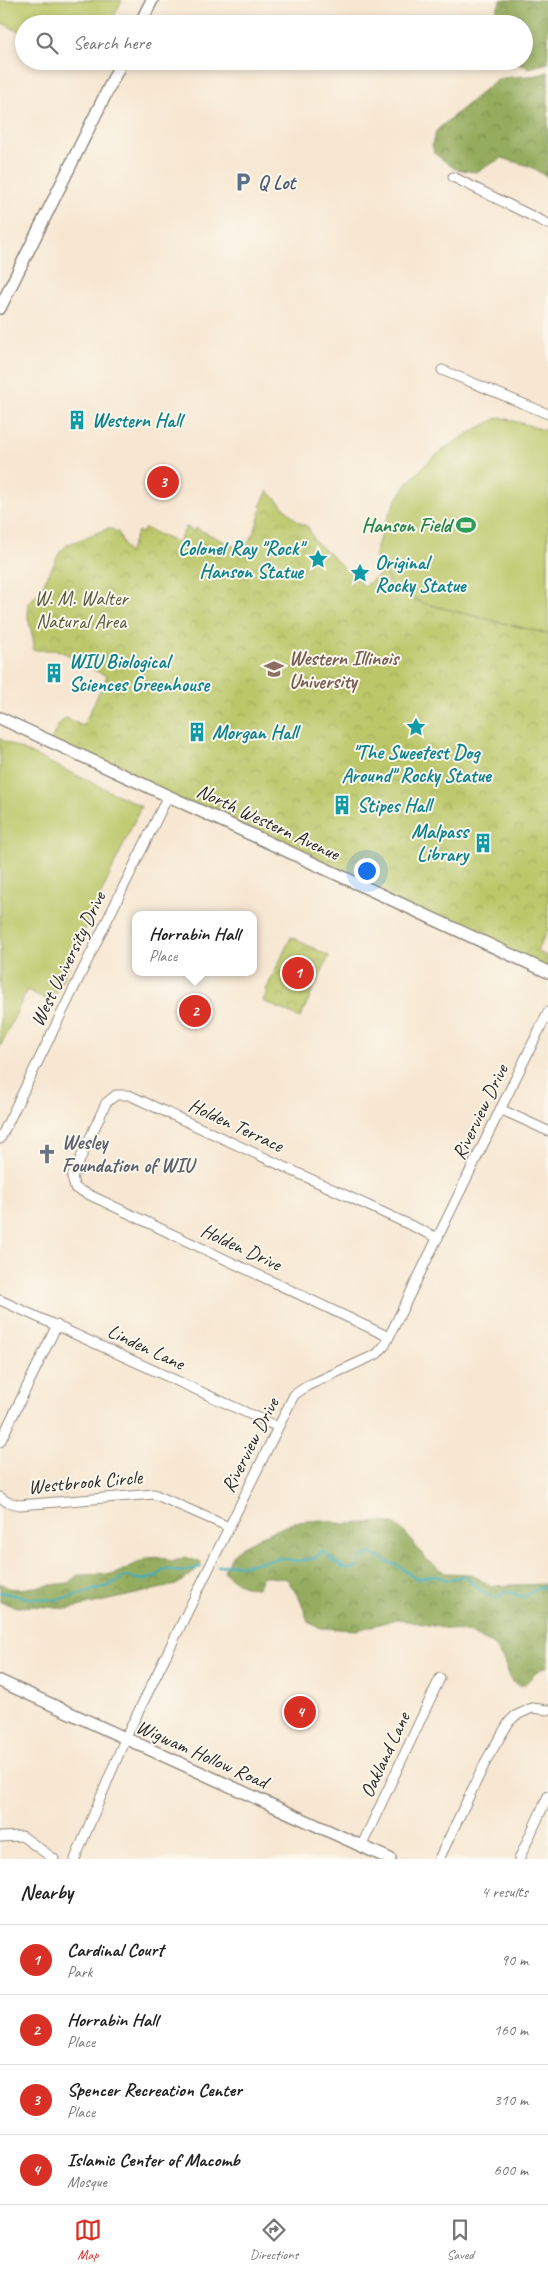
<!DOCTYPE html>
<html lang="en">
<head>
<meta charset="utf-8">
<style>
	:root { --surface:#fff; --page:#f2f2f2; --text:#222; --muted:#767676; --line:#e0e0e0; --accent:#d93025 }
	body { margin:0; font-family:Caveat,sans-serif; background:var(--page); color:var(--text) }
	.you { position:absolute; left:366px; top:870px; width:18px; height:18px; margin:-12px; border:4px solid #fff; border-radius:50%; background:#1a73e8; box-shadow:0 0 0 8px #1a73e833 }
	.badge { display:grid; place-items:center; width:32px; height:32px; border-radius:50%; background:var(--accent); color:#fff; font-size:16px; font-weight:700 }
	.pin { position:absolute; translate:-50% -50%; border:2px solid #fff; box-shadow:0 1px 5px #0006 }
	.popup { position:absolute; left:132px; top:911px; width:125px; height:65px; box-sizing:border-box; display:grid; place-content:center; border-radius:10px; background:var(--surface); filter:drop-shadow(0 1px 4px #0005); font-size:16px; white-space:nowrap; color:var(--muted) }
	.popup b { font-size:19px; color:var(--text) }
	.popup::after { content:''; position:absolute; left:50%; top:100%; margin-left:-10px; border:10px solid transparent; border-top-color:var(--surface) }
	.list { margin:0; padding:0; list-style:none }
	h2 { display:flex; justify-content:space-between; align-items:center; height:65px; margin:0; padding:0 20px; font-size:21px }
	h2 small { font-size:16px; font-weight:400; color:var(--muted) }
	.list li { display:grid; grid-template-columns:32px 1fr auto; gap:15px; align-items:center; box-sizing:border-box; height:70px; padding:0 20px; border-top:1px solid var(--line) }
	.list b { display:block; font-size:19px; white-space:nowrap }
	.list p { margin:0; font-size:16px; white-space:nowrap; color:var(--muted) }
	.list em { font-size:16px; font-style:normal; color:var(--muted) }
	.icon { flex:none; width:28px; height:28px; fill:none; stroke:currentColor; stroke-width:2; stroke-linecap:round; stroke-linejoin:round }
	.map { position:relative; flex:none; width:548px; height:1859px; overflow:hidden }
	.search { position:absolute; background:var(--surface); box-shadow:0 2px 8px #0003; left:15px; right:15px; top:15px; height:55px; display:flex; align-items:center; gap:12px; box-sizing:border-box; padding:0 18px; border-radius:28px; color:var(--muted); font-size:19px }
	.sheet { height:345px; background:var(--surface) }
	nav { display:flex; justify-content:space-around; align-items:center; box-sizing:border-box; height:70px; border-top:1px solid var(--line); background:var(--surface); font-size:14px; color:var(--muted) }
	nav a { display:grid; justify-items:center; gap:2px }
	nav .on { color:var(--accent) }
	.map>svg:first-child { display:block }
</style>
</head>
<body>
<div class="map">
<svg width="548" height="1859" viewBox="0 0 548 1859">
	<defs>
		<pattern id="forest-crowns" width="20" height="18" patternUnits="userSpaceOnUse" patternTransform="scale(1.25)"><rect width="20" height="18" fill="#94ac5d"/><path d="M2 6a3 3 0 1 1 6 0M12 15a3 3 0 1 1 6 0" fill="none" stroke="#798c4d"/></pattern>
		<pattern id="park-crowns" width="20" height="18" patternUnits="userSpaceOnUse" patternTransform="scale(1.25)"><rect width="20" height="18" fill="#bbc769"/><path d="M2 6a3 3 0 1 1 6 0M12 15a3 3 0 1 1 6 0" fill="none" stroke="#a1ab5b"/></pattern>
	</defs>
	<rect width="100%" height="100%" fill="#fbf7ec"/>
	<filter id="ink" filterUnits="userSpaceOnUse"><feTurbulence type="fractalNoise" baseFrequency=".02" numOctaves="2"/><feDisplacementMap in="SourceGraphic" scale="10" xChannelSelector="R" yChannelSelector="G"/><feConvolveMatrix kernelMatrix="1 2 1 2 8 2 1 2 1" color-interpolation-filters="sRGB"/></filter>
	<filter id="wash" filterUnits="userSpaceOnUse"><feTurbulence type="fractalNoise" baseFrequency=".0096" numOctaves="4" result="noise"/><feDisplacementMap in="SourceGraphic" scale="20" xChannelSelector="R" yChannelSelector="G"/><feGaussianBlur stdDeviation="1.12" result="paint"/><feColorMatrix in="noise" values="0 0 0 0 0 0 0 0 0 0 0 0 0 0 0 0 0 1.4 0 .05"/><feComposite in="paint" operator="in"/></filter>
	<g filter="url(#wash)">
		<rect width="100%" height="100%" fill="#f7e7d2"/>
		<path fill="#bbc769" stroke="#73794a" d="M0,0h122l-12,24h-86v10l-24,-12z
			M500,417l48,14v203l-126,-31 -30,-17 -17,-30c16,-73 60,-108 125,-139z
			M0,739l141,67 -89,196 -25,-12 -27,57z"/>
		<path fill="url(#forest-crowns)" stroke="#606c44" d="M501,0h47v63l-19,5 -17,-7h12v-37h-34z
			M548,72v105l-19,-11 -27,-8 -26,14 -21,-3 -21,-16 -2,-9 5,-14 59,-50c17,-6 35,-1 52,-8z
			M322,1520l23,4 39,-2 10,2 12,10 20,25 19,14 26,1 19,12 58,-2v82l-9,4 -16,16 -11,-4 -9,-23 -11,-15 -22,-11 -73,-14 -40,11 -37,-2 -12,-6 -7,-21 -14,-22 -24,-3 -6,12c-15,-1 -24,-6 -33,-17l9,-17 8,-7 19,-10 35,-15z
			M161,1557l11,5 13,-5 17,6 -10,11 -16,11 -108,24 -32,-3 -19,1 -17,-5v-19l8,5 12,1 48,-6 10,-8 37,-1 33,-16z"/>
		<path fill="url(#park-crowns)" stroke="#73794a" d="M268,491l30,31 10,5 6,13 50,46 20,-14 8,14 30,17 126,31v296l-11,21 11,6v15l-498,-230 9,-18 7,-6 17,8 24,-50 -13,-6v-4l-37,-16h-24l1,-7 -6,-26 1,-15 11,-11 20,-39 7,-7 42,-17 9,4 10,22 10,-23 4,2 3,-5 33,15 8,-16 8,4 2,-3 41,20 -2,3 5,3 14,-20 8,-26 -2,-2z
			M291,937l38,19 -29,62 -37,-17 5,-10 -2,-1z"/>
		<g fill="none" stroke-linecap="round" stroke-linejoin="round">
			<path stroke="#3bacb6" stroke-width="2.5" d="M218,1566l18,-2 10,1 34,-7 17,3 9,-1 9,-2 7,-7c9,7 22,23 35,17l5,-11 9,-4 20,11h5l20,15 18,-4 13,5 17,-4 20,17 13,5 9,-7 17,6 18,-10 7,1
				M0,1592l27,6 26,2 17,-3 38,-11 18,-10 15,4 16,-3 7,-8 16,3 21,-5"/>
		</g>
	</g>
	<g filter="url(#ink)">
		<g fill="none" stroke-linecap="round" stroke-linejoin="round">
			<defs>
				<path id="minor" d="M453,177l95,47
					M442,370l106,44
					M500,1109l48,22
					M0,1139l168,-343
					M0,1300l278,127
					M389,1337l-314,-149 -3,-11 34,-74 10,-8h13l309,143
					M0,1442l57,-117
					M0,1497l7,5 13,3 134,-11 75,33
					M0,1837l22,-1 32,23
					M361,1847l79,-169
					M75,1859l50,-120 169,-344 13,-9 70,-32 8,-9 163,-333
					M439,1859l48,-100 22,-37 6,-6 17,-8 16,2
					M519,1859l29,-63"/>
				<path id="tertiary" d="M140,24l12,-24
					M0,308l122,-247
					M0,718l548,254
					M0,1681l390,178"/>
			</defs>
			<use href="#minor" stroke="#91897e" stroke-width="11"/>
			<use href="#tertiary" stroke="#91897e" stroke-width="14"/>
			<use href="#minor" stroke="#fff" stroke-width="9"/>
			<use href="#tertiary" stroke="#fff" stroke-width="11"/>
		</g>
	</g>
	<defs>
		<symbol id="parking-bare" viewBox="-9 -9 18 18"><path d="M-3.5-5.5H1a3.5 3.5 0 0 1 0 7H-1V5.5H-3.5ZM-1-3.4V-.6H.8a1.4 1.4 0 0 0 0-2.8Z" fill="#5c6f8a" stroke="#fbf7ec" stroke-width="2.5" paint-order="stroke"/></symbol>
		<symbol id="building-bare" viewBox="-9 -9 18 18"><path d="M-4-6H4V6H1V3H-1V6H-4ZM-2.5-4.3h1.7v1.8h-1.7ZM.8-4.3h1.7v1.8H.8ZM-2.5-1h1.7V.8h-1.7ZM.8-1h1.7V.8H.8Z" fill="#0f9aa8" stroke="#fbf7ec" stroke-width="2.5" paint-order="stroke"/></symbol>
		<symbol id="stadium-bare" viewBox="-9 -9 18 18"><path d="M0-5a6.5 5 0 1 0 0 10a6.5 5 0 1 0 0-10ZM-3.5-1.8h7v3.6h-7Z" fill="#2e9e5b" stroke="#fbf7ec" stroke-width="2.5" paint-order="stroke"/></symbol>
		<symbol id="sight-bare" viewBox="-9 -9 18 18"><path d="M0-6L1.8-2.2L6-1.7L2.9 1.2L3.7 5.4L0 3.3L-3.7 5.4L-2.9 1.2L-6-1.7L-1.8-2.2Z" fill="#0f9aa8" stroke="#fbf7ec" stroke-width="2.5" paint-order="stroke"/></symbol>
		<symbol id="university-bare" viewBox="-9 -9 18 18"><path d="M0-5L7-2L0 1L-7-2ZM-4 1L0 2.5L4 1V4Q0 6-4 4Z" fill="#8d6e63" stroke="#fbf7ec" stroke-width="2.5" paint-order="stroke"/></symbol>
		<symbol id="church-bare" viewBox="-9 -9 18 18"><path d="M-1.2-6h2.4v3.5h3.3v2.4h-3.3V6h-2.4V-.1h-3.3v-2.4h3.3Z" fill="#6b7280" stroke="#fbf7ec" stroke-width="2.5" paint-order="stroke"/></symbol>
	</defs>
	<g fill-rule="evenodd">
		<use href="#parking-bare" x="229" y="168" width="28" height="28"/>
		<use href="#building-bare" x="63" y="406" width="28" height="28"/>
		<use href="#stadium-bare" x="452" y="511" width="28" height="28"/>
		<use href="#sight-bare" x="304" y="545" width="28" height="28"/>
		<use href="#sight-bare" x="346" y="559" width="28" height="28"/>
		<use href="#university-bare" x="260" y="655" width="28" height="28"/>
		<use href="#building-bare" x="40" y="659" width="28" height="28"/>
		<use href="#sight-bare" x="402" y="713" width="28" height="28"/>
		<use href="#building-bare" x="183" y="718" width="28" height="28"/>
		<use href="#building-bare" x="328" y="791" width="28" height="28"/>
		<use href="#building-bare" x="469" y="829" width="28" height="28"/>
		<use href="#church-bare" x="33" y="1140" width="28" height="28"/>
	</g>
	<g text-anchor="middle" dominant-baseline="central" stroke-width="4" stroke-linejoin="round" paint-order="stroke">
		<g font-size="20" font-weight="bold" fill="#4e5e75" stroke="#fbf7ec" text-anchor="start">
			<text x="258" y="182">Q Lot</text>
		</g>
		<g font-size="20" font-weight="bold" fill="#0d838f" stroke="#fbf7ec" text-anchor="start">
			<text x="92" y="420">Western Hall</text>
			<text x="303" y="548" text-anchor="end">Colonel Ray "Rock"<tspan x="303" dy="23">Hanson Statue</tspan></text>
			<text x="375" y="562">Original<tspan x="375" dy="23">Rocky Statue</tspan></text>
			<text x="69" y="661">WIU Biological<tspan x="69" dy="23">Sciences Greenhouse</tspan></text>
			<text x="212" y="732">Morgan Hall</text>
			<text x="416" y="752" text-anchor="middle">"The Sweetest Dog<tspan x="416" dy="23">Around" Rocky Statue</tspan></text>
			<text x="357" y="805">Stipes Hall</text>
			<text x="468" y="831" text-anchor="end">Malpass<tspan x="468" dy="23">Library</tspan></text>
		</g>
		<g font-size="20" font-weight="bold" fill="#27864d" stroke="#fbf7ec" text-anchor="end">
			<text x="451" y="525">Hanson Field</text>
		</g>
		<g font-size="20" fill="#565a3e" stroke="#fbf7ec">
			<text x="81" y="598">W. M. Walter<tspan x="81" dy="23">Natural Area</tspan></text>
		</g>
		<g font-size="20" font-weight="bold" fill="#785e54" stroke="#fbf7ec" text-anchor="start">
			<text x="289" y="658">Western Illinois<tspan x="289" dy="23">University</tspan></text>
		</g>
		<g font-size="20" fill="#2b2b2b" stroke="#fbf7ec">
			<text transform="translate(268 822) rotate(25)">North Western Avenue</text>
			<text transform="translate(68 959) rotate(-64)">West University Drive</text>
			<text transform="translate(480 1112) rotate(-64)">Riverview Drive</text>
			<text transform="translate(236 1125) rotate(25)">Holden Terrace</text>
			<text transform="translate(241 1247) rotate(25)">Holden Drive</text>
			<text transform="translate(146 1347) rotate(25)">Linden Lane</text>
			<text transform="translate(250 1445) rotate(-63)">Riverview Drive</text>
			<text transform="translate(85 1482) rotate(-5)">Westbrook Circle</text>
			<text transform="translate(202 1754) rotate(24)">Wigwam Hollow Road</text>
			<text transform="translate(385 1755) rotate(-65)">Oakland Lane</text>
		</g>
		<g font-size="20" font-weight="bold" fill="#5b616d" stroke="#fbf7ec" text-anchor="start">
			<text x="62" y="1142">Wesley<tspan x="62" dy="23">Foundation of WIU</tspan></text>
		</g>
	</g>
</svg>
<div class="you"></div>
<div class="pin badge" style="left:298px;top:973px">1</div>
<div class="pin badge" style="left:195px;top:1011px">2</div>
<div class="popup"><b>Horrabin Hall</b>Place</div>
<div class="pin badge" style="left:163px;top:482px">3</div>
<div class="pin badge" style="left:300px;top:1712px">4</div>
<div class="search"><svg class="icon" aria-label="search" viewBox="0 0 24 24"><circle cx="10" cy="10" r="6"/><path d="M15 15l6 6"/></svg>Search here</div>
</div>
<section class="sheet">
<h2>Nearby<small>4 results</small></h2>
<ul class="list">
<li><span class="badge">1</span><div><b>Cardinal Court</b><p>Park</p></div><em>90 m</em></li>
<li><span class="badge">2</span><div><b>Horrabin Hall</b><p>Place</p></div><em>160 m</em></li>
<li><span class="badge">3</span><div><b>Spencer Recreation Center</b><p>Place</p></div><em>310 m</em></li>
<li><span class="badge">4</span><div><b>Islamic Center of Macomb</b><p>Mosque</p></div><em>600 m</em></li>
</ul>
</section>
<nav>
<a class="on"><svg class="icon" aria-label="map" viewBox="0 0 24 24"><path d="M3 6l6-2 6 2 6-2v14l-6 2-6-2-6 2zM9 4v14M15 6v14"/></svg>Map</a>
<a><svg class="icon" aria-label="directions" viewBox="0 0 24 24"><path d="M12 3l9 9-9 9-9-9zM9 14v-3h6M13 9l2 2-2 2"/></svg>Directions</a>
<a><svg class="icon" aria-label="saved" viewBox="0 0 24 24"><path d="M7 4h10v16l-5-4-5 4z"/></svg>Saved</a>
</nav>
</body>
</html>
